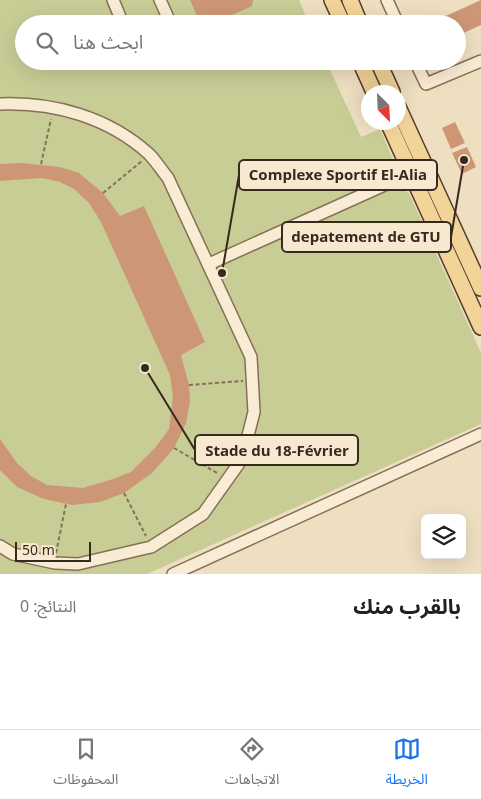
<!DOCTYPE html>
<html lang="ar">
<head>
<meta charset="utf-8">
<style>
	:root { --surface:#fff; --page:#f6f6f6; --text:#222; --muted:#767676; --line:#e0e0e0; --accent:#1a73e8 }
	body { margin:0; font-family:Georgia,"Noto Sans Arabic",serif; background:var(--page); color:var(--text); direction:rtl }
	.controls { position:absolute; right:15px; bottom:15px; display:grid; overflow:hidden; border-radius:8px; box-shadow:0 5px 20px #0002 }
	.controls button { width:45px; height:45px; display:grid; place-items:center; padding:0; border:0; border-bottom:1px solid var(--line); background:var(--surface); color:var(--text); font:25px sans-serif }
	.compass { position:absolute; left:361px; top:85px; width:45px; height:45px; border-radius:50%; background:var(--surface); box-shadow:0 5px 20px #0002; rotate:156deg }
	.scale { position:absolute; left:15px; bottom:12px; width:76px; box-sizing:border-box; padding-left:5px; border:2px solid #37291d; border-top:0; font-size:14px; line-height:18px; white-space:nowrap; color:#37291d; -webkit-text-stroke:4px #f6e9d0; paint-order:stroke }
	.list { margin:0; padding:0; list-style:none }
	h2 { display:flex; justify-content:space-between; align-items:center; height:65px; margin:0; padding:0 20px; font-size:21px }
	h2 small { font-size:16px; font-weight:400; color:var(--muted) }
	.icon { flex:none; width:28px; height:28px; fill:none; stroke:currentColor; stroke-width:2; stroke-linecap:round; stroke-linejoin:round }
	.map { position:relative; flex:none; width:481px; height:574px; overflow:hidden; direction:ltr }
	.search { position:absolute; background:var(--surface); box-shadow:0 5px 20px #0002; left:15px; right:15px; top:15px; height:55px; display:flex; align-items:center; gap:12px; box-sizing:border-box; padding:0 18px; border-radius:28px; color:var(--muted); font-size:19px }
	.sheet { height:155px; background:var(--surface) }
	nav { display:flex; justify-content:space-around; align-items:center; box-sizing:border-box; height:70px; border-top:1px solid var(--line); background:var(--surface); font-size:14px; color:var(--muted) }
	nav a { display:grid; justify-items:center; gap:2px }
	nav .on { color:var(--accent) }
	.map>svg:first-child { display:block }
</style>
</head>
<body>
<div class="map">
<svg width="481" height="574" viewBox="0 0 481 574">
	<rect width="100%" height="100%" fill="#eedfc1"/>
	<path fill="#c8cc95" d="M0,0h299l10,24h-285v37h302l35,76 19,-8 13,30 -1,8 9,22 8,4 72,160v71l-334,150h-147z"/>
	<path fill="#cd9776" d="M190,0h63l-1,6 -40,18h-3l-3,-10 -8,4z
		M481,0v25l-24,11v-12h-29z
		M455,122l10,21 -14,6 -9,-21z
		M467,147l9,20 -14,7 -10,-21z
		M21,163l39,4 19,6 24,20 17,23 24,-10 61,136 -24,13 8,30 1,17 -4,21 -12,25 -22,25 -28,20 -24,9 -28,3 -28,-6 -27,-12 -17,-17v-31l17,24 14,13 16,9 36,3 30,-9 18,-7 24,-24 14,-19 4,-32 -3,-22 -69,-153 -12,-19 -15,-14 -14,-7 -18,-4 -42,3v-17z"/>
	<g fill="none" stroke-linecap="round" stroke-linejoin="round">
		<defs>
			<path id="minor" d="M113,0l10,24
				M160,0l9,20 8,4
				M387,0l11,24
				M415,61l11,23 55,-23
				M0,104c54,-2 108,13 149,50 7,7 13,17 19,24l83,179 3,55 -12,47 -39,55 -52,33 -73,17 -23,-1 -42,-9 -13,-8
				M209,264l202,-91
				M173,574l308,-140"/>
			<path id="major" d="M332,0l11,24
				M350,0l10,24
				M360,61l14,31
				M378,61l14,31
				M398,107l83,181
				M388,122l93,205"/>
		</defs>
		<use href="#minor" stroke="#887058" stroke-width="14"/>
		<use href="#major" stroke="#553e2d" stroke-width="18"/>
		<path stroke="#887058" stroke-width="2" stroke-dasharray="4 2.5" stroke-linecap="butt" d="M41,164l10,-45
			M103,193l39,-32
			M189,385l54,-4
			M174,448l45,26
			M124,493l22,43
			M56,553l10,-49"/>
		<use href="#minor" stroke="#f9ecd4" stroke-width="11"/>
		<use href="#major" stroke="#f2d398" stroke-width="15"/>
	</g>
	<path fill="none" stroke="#37291d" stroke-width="2" d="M222 273L239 175M464 160L451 237M145 368L195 450"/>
	<g fill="#37291d" stroke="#f6e9d0" stroke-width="2">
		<circle cx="222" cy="273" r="5"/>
		<circle cx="464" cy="160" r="5"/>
		<circle cx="145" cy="368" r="5"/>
	</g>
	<g fill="#f6e9d0" stroke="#37291d" stroke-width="2">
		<rect x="239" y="160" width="198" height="30" rx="5"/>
		<rect x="282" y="222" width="169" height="30" rx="5"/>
		<rect x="195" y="435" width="163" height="30" rx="5"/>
	</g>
	<g font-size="15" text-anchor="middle" font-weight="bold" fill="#37291d">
		<text x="338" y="180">Complexe Sportif El-Alia</text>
		<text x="366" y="242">depatement de GTU</text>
		<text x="277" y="456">Stade du 18-Février</text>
	</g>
</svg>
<div class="controls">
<button><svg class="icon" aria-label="layers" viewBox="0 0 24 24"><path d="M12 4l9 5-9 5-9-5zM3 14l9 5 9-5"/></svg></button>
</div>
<svg class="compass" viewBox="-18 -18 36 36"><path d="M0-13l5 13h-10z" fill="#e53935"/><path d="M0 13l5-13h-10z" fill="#767676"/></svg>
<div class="scale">50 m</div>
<div class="search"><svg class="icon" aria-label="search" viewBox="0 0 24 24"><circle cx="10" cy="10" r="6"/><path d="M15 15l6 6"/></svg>ابحث هنا</div>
</div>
<section class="sheet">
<h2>بالقرب منك<small>النتائج: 0</small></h2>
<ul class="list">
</ul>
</section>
<nav>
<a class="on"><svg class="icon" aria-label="map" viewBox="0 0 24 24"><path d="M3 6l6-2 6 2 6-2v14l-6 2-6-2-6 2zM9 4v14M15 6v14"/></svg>الخريطة</a>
<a><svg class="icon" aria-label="directions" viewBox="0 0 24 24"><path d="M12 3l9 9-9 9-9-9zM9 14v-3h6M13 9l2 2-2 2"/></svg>الاتجاهات</a>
<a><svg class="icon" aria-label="saved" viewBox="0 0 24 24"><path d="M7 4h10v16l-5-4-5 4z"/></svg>المحفوظات</a>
</nav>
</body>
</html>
